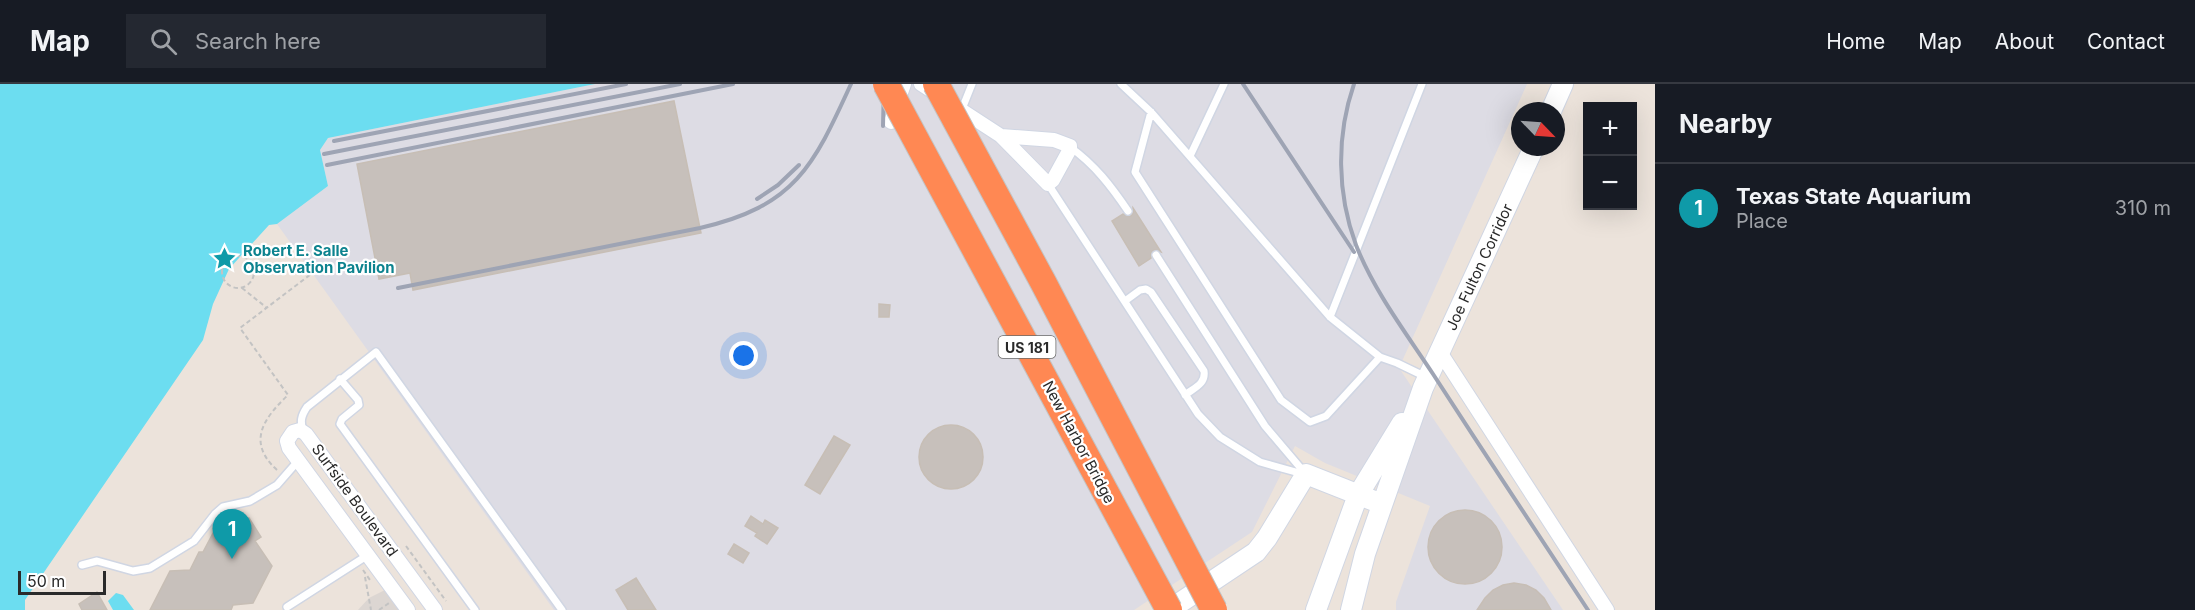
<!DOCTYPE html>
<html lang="en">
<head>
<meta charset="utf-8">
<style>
	:root { --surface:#171b24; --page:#242831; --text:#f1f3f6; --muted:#9ea1a6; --line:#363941; --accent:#0b8043 }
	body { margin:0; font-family:Inter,sans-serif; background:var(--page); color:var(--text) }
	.controls { position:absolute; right:18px; top:18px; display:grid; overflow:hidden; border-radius:0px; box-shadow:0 6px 24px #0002 }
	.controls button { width:54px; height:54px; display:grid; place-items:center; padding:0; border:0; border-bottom:2px solid var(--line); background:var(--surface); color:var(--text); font:30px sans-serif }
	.compass { position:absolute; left:1511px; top:18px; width:54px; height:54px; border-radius:50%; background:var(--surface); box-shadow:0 6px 24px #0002; rotate:115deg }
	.scale { position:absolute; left:18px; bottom:15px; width:88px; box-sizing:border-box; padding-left:6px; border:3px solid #2a2a2a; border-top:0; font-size:16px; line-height:21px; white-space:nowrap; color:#2a2a2a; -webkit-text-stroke:4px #fff; paint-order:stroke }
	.you { position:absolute; left:744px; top:272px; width:21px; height:21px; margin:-15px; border:4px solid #fff; border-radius:50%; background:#1a73e8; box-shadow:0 0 0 9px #1a73e833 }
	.badge { display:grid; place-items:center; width:39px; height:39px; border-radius:50%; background:var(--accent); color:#fff; font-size:20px; font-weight:700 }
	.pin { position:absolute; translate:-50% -50px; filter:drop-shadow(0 2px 3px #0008) }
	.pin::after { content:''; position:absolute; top:32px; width:21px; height:18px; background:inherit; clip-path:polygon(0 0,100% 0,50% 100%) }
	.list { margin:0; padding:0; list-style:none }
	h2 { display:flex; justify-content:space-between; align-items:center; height:78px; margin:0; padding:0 24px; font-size:26px }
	h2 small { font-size:20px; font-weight:400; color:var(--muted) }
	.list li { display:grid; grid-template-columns:39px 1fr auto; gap:18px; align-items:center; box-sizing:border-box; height:90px; padding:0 24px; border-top:2px solid var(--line) }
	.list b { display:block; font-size:22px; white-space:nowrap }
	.list p { margin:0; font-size:20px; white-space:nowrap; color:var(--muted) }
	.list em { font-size:20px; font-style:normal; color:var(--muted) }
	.icon { flex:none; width:33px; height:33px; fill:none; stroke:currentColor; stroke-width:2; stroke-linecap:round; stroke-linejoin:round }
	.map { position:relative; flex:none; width:1655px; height:526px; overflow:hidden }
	header { display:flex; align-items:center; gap:36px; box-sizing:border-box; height:84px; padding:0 30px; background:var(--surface); border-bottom:2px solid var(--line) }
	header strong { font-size:28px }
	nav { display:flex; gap:33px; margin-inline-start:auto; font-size:21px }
	.search { width:420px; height:54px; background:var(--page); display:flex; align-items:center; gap:15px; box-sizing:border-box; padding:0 21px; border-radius:0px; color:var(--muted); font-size:22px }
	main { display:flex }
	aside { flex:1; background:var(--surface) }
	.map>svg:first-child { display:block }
</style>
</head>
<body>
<header>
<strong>Map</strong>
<div class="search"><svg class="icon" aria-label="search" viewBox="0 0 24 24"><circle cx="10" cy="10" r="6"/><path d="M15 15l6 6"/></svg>Search here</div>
<nav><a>Home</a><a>Map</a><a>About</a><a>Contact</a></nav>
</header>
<main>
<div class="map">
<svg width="1655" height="526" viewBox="0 0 1655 526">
	<rect width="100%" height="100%" fill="#ece3db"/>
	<path fill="#dddce4" d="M595,0h932l-128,284 164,242h-167v-8l34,-96 -105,-43 -30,-17 -43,86 -118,78h-580l-277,-386 51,-38 -8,-36 8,-12z"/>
	<path fill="#dcd6d2" d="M385,506l15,20h-42l11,-12z"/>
	<path fill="#6cddf0" d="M0,0h595l-267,54 -8,12 8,36 -51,38 -8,1 -40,44 -16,35 -10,36 -178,260v10h-25z
		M116,509l7,2 11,15h-21l-5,-9z"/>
	<path fill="#c7c0bb" stroke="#c7beb5" stroke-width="1.5" d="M674,17l27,132 -288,57 -3,-17 -31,6 -22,-115z
		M1133,124l28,44 -7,-2 -3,3v5l-12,8 -27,-45 11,-7 8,2 2,-3z
		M879,220l11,1 -1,12h-10z
		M919 373a32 32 0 1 1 64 0a32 32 0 1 1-64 0Z
		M834,352l16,9 -30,49 -15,-9z
		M1428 463a37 37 0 1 1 74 0a37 37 0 1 1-74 0Z
		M751,432l12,8 2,-4 13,8 -11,16 -12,-8 2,-3 -12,-7z
		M249,434l12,19 -6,4 17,25 -19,37 -20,2 -2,5h-81l20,-39 20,-1 9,-18h4l17,-32z
		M734,460l15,9 -6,10 -15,-9z
		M636,494l20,32h-28l-12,-20z
		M1514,499l12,2 10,5 8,8 7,12h-74l8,-12 8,-8 10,-5z
		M97,508l10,18h-25l-3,-6z"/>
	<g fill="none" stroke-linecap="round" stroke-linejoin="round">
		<defs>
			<path id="lane" d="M1121,0l30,28 179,205 50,40 17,6 29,14
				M962,25l10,-25
				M1151,28l-16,60 146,228 29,22 16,-6 54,-59
				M1070,63c25,18 41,39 58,64
				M1190,72l34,-72
				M1048,100l150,230 22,23 40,25 43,12
				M1156,171l109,171 39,46
				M1125,217l15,-11 6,-1 5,3 53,79c2,13 -10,17 -19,24
				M1330,233l92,-233
				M340,295l18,21 1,5 -17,14 -2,5 135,186
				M303,348c-3,-11 -2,-16 4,-25l69,-55 186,258
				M82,481l15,-4 36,10 17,-3 44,-27 21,-27 8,-7 27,-6 27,-16 21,-24
				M287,523l81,-52"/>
			<path id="street" d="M921,0l80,52 47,48 5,-4 17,-31v-3l-16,-6 -53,-4
				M891,38l13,-38
				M1440,268l167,258
				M408,526l-119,-162 -2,-7 6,-9 7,-2 6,4 129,176"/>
			<path id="secondary" d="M1551,27l12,-27
				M1169,526l87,-58 11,-14 39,-64 76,30
				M1316,526l42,-115 44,-72
				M1351,526l14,-56 58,-166 111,-241"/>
		</defs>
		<use href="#lane" stroke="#d0d6e3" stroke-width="10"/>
		<use href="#street" stroke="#d0d6e3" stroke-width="16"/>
		<use href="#secondary" stroke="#d0d6e3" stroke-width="22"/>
		<path stroke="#c3c3c3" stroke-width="2" stroke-dasharray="4.5 3" stroke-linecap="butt" d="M222 188a16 16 0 1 1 32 0a16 16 0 1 1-32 0Z
			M242,204l25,20
			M277,386c-31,-28 -13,-52 11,-75l-48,-67 79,-60
			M406,462l40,55
			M363,486l7,10
			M365,493l6,33
			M379,526l10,-7"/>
		<use href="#lane" stroke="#fff" stroke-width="7"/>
		<use href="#street" stroke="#fff" stroke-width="14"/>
		<use href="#secondary" stroke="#fff" stroke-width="20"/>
		<path stroke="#9ea4b4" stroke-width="4" d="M1243,0l111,168
			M1354,0c-18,52 -17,110 2,161 18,46 50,88 77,129 51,79 103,157 155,236
			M883,42l1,-42
			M334,57l292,-57
			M324,70l356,-70
			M327,81l406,-81
			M757,115l21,-14 21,-20
			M398,204l302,-60c95,-22 113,-61 151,-144"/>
		<defs>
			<path id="highway-bridge" d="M886,0l283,526
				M936,0l107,198 171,328"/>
		</defs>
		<use href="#highway-bridge" stroke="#c3c3c3" stroke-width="28" stroke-linecap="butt"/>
		<use href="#highway-bridge" stroke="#ff8853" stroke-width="26"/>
	</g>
	<defs>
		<symbol id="sight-bare" viewBox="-9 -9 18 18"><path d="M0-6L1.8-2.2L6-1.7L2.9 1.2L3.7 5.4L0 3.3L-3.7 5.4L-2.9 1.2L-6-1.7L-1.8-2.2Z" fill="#0f9aa8" stroke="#fff" stroke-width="2.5" paint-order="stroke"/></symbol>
	</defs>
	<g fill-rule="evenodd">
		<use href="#sight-bare" x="208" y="158" width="33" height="33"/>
	</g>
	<g text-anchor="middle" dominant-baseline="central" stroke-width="4.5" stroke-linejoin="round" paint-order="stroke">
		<rect fill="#fff" stroke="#6a6a6a" stroke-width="1.5" x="998.5" y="252" width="57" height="22" rx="4.5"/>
		<g font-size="14" font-weight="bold" fill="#2a2a2a">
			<text x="1027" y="263">US 181</text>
		</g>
		<g font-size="15" font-weight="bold" fill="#0d838f" stroke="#fff" text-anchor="start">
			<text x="243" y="166">Robert E. Salle<tspan x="243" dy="17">Observation Pavilion</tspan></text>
		</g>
		<g font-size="15" fill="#2a2a2a" stroke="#fff">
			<text transform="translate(1479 183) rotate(-65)">Joe Fulton Corridor</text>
			<text transform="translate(1079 358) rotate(62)">New Harbor Bridge</text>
			<text transform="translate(355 416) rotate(54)">Surfside Boulevard</text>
		</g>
	</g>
</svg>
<div class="controls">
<button>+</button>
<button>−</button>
</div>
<svg class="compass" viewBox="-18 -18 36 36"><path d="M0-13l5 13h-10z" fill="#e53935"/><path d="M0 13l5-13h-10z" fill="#9ea1a6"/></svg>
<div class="scale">50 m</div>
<div class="you"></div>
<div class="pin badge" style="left:232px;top:475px;background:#0f9aa8">1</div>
</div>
<aside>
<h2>Nearby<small></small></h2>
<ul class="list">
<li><span class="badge" style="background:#0f9aa8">1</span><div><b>Texas State Aquarium</b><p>Place</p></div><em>310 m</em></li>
</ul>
</aside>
</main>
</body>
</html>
